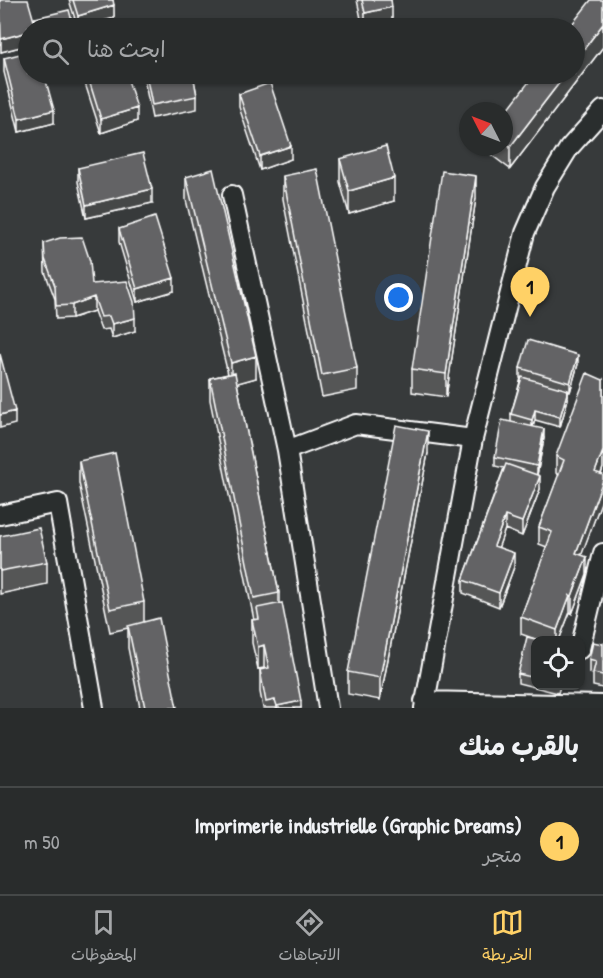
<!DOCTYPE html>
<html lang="ar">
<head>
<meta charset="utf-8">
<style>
	:root { --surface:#292c2c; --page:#313434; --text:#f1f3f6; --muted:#a5a7a9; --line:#454848; --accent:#ffd166 }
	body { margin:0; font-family:"Patrick Hand","Playpen Sans Arabic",sans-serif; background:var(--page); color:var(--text); direction:rtl }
	.controls { position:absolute; right:18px; bottom:18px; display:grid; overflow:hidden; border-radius:12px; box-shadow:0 2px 4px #0004 }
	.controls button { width:54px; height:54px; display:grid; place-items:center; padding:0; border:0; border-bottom:2px solid var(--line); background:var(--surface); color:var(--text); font:30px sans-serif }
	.compass { position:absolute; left:459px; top:102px; width:54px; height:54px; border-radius:50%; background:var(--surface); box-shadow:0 2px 4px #0004; rotate:312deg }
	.you { position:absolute; left:399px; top:298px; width:21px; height:21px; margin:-15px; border:4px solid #fff; border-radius:50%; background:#1a73e8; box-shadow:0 0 0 9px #1a73e833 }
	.badge { display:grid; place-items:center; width:39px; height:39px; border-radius:50%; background:var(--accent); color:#111; font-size:20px; font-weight:700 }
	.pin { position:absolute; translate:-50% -50px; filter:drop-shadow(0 2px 3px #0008) }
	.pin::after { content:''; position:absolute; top:32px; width:21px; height:18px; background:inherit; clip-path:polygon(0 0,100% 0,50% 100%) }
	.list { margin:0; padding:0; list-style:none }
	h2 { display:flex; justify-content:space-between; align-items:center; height:78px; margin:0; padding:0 24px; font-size:26px }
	h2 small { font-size:20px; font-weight:400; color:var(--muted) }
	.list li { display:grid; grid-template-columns:39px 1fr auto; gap:18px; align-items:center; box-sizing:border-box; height:108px; padding:0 24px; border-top:2px solid var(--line) }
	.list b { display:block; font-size:22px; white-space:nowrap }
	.list p { margin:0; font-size:20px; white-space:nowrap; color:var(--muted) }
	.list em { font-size:20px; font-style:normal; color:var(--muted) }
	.icon { flex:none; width:33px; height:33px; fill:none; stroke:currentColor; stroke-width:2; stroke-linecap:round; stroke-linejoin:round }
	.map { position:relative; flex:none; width:603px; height:708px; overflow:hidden; direction:ltr }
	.search { position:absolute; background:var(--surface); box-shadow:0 2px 4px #0004; left:18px; right:18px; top:18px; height:66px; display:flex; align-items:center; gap:15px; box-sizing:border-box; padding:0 21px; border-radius:33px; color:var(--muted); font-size:22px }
	.sheet { height:186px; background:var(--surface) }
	nav { display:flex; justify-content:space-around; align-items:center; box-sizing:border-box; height:84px; border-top:2px solid var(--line); background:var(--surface); font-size:16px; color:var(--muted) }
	nav a { display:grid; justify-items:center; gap:3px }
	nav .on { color:var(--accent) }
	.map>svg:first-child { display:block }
</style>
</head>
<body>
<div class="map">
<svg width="603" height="708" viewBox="0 0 603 708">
	<rect width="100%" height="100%" fill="#373a3b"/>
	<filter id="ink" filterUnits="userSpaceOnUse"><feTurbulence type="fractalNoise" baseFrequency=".0167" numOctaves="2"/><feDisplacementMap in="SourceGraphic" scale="12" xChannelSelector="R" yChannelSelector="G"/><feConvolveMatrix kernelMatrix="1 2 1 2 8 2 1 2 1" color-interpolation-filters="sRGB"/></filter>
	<g filter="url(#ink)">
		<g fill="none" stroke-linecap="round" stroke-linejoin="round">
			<defs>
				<path id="minor" d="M232,195l55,255 41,258
					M287,450l69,-26 117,15
					M0,515l58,-12 36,205
					M580,649l23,-96
					M424,701l179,4
					M424,708l49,-269 52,-206 20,-46 24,-39 34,-38"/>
			</defs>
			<use href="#minor" stroke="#fff" stroke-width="22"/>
			<use href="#minor" stroke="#2a2d2e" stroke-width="18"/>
		</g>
		<path fill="#555657" stroke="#fff" stroke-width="1.5" d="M0,0l35,26v-8l39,10h-46v17l-27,7z
			M69,0h44l1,18 -36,10z
			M357,0h34l1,28h-29z
			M603,0v47l-93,122 -29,-22h23v-34h1z
			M4,58l41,17 9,48 -35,9 -15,-60z
			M82,74h44l11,47 -36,12z
			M143,74h50l4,22v13l-45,9z
			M239,94l52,65 -31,11 -21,-63z
			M340,159l54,42 -45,13 -9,-32z
			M78,168l74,35 -66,15 -8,-36z
			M283,176l74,192v22l-35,7 -39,-198z
			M186,177l70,201 -19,5 42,210v10l22,105h-38l-3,-16v-22l4,-1v-1l-6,1 -6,-26v-23h2l-44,-220v-22l18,-4 -42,-174z
			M476,198l-30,199 -34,-5v-23z
			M119,229l55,62 -37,11 -18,-60z
			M44,243l48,41 43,47 -23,7 -3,-9 -8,1 -7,-19 -22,7 -16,1 -1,-20 -10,-27z
			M578,364l-8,28h-2v7l-8,28 -25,-7 -2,7 11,11 -7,37 3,14 -18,47 -17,-7 -7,19 16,19 -15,40 -36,-14v-13l41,-112 -9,-2v-9l16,-35v-8l10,-36h-1v-10z
			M603,380v88l-2,7 2,22 -22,58 6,19 -15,40 -2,-2 -11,28h-23v46h24l-2,7 -40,-10v-9l17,-35 -14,-5v-17l26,-70 -8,-3v-17l20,-52 -3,-2v-17z
			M428,453l-48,247 -32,-6v-22z
			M79,461l65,141v20l33,86h-37l-12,-60v-20l-18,4 -31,-149z
			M0,536l47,26v22l-47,10z
			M603,644v44l-10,-2v-12l-4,-1v-14z"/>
		<path fill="#454647" stroke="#fff" stroke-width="1.5" d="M114,5v13l-36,10v-12z
			M392,7v21h-27v-15z
			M603,24v23l-93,122v-22l56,-73h8v-12z
			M28,32v13l-27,7v-13z
			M137,108v13l-36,12v-14z
			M54,110v13l-35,9v-13z
			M291,146v13l-31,11v-14z
			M476,176v22l-30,199v-23z
			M394,178v23l-45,13v-23z
			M152,189v14l-66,15v-13z
			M174,278v13l-37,11v-13z
			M94,297v14l-22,7v-13z
			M135,318v13l-23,7v-14z
			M578,355v9l-8,28v-9z
			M256,356v22l-25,7v-22z
			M568,390v9l-8,28v-10z
			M535,410v10l-3,9v-9z
			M15,411v13l-15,4v-13z
			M544,429v9l-7,37v-9z
			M428,431v22l-48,247v-22z
			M603,451v17l-8,21v-17z
			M540,476v13l-18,47v-14z
			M603,480v17l-27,73v-17z
			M505,516v13l-11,31v-14z
			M514,553v14l-15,40v-14z
			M587,557v17l-15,40v-18z
			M570,595v17l-11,28h-2v-10z
			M264,645v23l-6,1v-22z
			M301,701v7h-24v-2z"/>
		<path fill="#636465" stroke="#fff" stroke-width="1.5" d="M0,0h28l8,28h-8v4l-27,7z
			M73,0h40l1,5 -36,11z
			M362,0h29l1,7 -27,6z
			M591,0h12v24l-29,38v-34h-5z
			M69,10l5,18h-36l-3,-10z
			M28,52v22h16l10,36 -35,9 -15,-61z
			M87,74h39l11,34 -36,11z
			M146,74h47l4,22 -45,9z
			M535,74h31l-56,73 -6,-5v-29h1z
			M270,83l21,63 -31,10 -21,-62z
			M490,102l12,9h-19z
			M386,146l8,32 -45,13 -9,-32z
			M143,153l9,36 -66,16 -8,-37z
			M213,169l43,187 -25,7 -45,-186z
			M317,169l40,199 -35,7 -39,-199z
			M442,171l34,5 -30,198 -34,-5z
			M155,217l19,61 -37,11 -18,-60z
			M82,237l8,24 2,23 35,-3 7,21 1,16 -23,6 -3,-8 -8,1 -7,-20 -22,8 -16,1 -1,-20 -10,-27 -1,-16 16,-5z
			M528,340l50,15 -8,28 -50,-15z
			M0,354l15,57 -15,4z
			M235,373l44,220 -25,5 -44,-220z
			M587,373l16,7v71l-8,21 8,3v5l-27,73 11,4 -15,39 -2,-1 -13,35 -36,-13 31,-85 -13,-5 25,-67 -8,-4z
			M522,377l46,13 -8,27 -25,-7 -3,10 -21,-6z
			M502,420l42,9 -7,37 -42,-9z
			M396,425l32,6 -48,247 -32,-6z
			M115,453l29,149 -34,7 -31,-148z
			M506,464l34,12 -18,46 -17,-6 -11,30 20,7 -15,40 -36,-13z
			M39,528l8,34 -47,9v-35z
			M282,603l19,98 -24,5 -2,-6 -9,2 -6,-32 9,-2 -5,-23 -6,2 -6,-27 7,-1 -2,-11z
			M159,618l18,90h-32l-17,-82z
			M527,637l13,3h-4v38l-18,-4z
			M593,642l10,2v31l-10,-2 3,-12 -7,-2z"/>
	</g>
</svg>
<div class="controls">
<button><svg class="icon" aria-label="locate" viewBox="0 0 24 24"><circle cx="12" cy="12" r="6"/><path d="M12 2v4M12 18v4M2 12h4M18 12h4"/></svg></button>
</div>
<svg class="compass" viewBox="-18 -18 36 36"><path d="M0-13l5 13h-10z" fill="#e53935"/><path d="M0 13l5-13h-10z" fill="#a5a7a9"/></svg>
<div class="you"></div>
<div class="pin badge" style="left:530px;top:317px">1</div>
<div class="search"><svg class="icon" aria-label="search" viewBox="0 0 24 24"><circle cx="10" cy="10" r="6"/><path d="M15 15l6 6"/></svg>ابحث هنا</div>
</div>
<section class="sheet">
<h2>بالقرب منك<small></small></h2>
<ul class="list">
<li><span class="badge">1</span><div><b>Imprimerie industrielle (Graphic Dreams)</b><p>متجر</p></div><em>50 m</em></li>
</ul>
</section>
<nav>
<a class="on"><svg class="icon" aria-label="map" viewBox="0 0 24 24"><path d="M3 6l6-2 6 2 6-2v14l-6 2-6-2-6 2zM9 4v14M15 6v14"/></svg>الخريطة</a>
<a><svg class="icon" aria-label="directions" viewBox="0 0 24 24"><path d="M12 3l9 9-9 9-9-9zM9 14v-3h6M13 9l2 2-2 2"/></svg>الاتجاهات</a>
<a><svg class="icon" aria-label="saved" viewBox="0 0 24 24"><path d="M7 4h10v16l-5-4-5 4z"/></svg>المحفوظات</a>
</nav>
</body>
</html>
